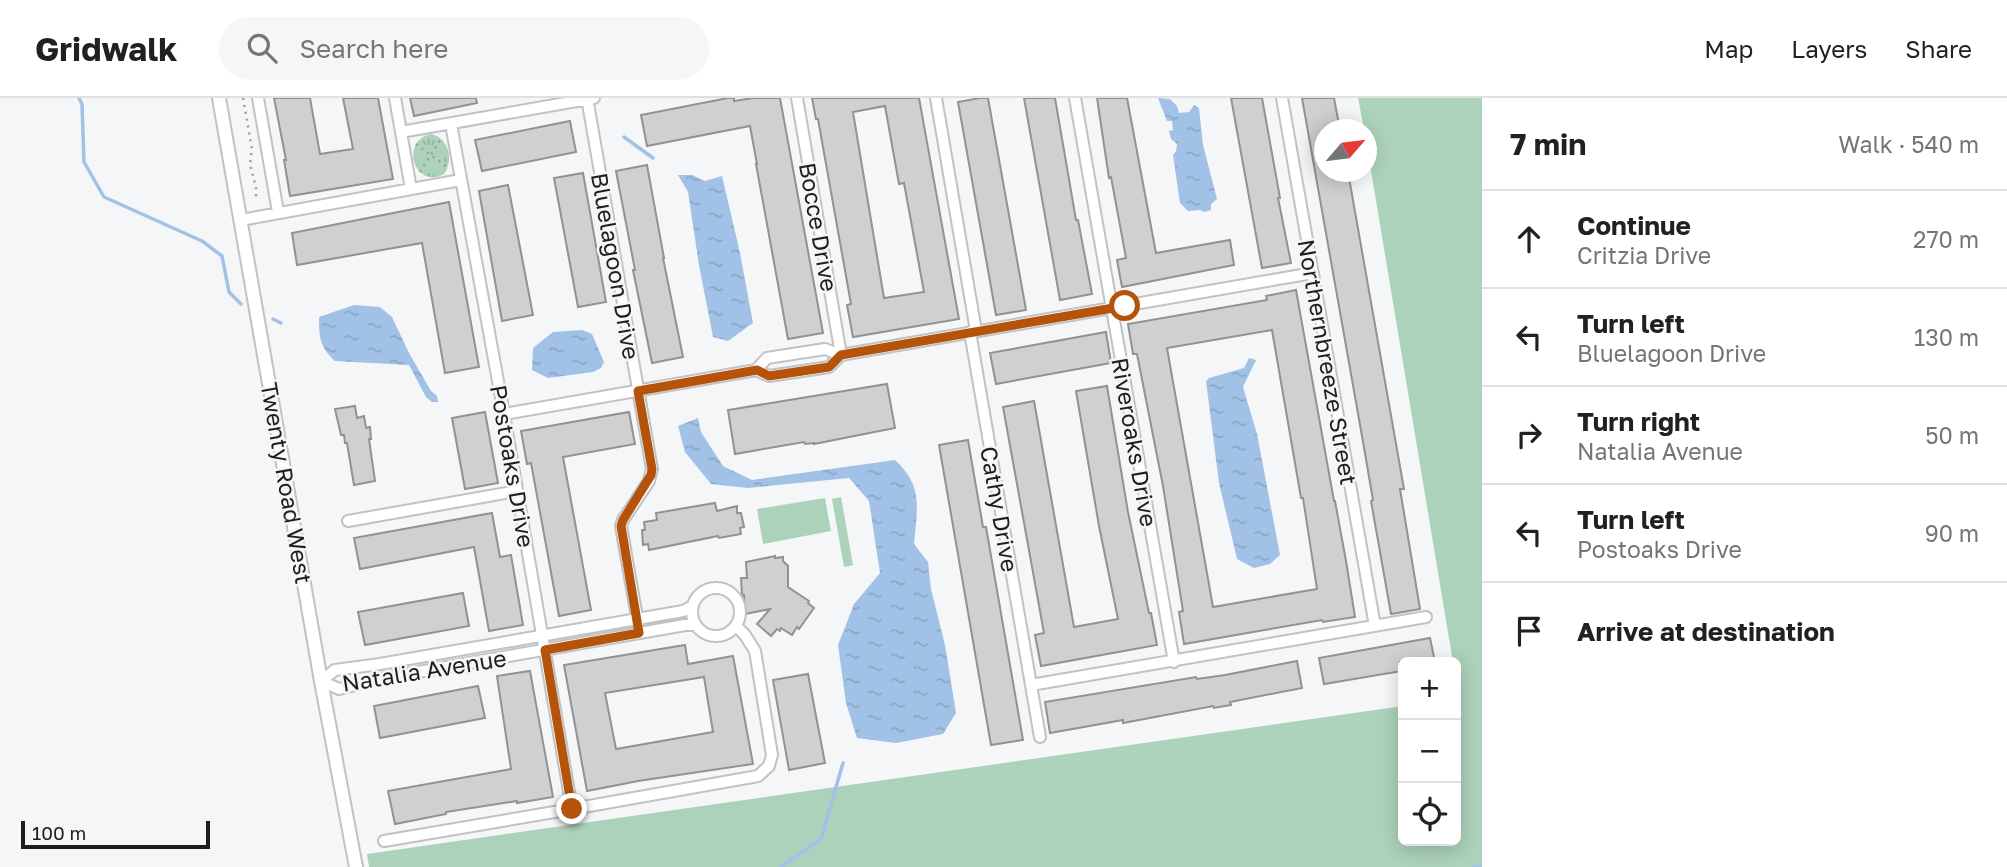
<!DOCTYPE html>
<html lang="en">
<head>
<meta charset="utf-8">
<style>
	:root { --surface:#fff; --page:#f6f6f6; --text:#202124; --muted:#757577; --line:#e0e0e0 }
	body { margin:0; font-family:"Golos Text",sans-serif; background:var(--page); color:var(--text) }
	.controls { position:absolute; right:21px; bottom:21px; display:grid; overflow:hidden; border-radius:10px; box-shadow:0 4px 18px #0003 }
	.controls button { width:63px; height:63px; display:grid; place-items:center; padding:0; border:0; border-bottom:2px solid var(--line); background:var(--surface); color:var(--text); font:35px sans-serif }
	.compass { position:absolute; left:1314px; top:21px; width:63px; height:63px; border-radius:50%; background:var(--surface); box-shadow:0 4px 18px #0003; rotate:62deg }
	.scale { position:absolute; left:21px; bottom:18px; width:189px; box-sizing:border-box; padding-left:7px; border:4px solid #1e1e1e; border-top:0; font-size:19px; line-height:24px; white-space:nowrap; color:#1e1e1e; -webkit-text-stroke:5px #f5f6f7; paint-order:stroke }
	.stop { position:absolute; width:21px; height:21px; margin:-16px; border:5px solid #b45309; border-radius:50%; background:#fff }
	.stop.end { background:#b45309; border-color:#fff; box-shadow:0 2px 7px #0008 }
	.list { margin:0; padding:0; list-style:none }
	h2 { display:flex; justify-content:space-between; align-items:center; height:91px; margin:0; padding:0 28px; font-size:30px }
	h2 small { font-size:23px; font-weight:400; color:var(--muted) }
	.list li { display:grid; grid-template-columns:46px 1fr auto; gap:21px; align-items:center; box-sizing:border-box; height:98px; padding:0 28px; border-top:2px solid var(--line) }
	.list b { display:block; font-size:26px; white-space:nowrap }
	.list p { margin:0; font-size:23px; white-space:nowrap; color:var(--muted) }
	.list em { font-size:23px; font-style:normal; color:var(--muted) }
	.icon { flex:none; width:38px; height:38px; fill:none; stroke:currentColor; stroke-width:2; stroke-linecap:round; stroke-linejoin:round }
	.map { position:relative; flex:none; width:1482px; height:769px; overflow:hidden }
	header { display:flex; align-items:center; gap:42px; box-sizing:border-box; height:98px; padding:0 35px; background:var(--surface); border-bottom:2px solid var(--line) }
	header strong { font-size:33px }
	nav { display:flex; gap:38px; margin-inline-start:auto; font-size:24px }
	.search { width:490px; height:63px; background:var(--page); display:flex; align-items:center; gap:18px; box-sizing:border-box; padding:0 24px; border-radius:38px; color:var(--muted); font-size:26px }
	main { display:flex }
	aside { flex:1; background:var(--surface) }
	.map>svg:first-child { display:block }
</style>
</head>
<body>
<header>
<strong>Gridwalk</strong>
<div class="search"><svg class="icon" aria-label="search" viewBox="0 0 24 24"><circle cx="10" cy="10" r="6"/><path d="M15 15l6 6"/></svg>Search here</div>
<nav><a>Map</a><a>Layers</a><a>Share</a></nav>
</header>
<main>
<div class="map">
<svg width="1482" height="769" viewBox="0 0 1482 769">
	<defs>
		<pattern id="park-tufts" width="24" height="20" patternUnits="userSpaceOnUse" patternTransform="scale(1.75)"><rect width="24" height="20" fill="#acd2bb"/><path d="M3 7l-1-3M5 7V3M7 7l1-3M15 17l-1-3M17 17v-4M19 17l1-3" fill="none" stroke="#94b4a0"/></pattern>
		<pattern id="water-ripples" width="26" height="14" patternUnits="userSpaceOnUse" patternTransform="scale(1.75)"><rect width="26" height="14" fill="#a1c2e6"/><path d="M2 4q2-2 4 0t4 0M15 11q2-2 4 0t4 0" fill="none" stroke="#8aa6c5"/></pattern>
	</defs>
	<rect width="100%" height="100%" fill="#f5f6f7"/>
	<path fill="#acd2bb" d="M1358,0h124v769h-1113l-2,-13 1036,-148v135h53v-142l3,-1 -3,-21v-15h-3l-86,-515 -1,-17 -2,-1z
		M841,399l12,68 -9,2 -12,-68z
		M825,400l6,33 -68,13 -6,-35z"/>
	<path fill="url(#park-tufts)" d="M431,36c18,4 23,26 13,40 -31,16 -44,-34 -13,-40z"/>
	<path fill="url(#water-ripples)" d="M1158,0l12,1 7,7 2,7 10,-1 5,-7 5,3 4,37 14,54 -6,5v6l-7,2 -4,-2 -12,1 -8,-8 -7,-48 3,-4 1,-7 -6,-5 -2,-8 4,-1 -1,-9h-5z
		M678,77h14l13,6 17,-5 18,77 13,70 -25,18 -15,-4 -14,-72 -11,-73z
		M354,207l26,2 12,10 17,36 22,38 6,5 1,6h-6l-6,-5 -17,-32 -74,-4c-15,-14 -16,-23 -16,-44z
		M582,232l10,4 12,28 -3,6 -8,4 -45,6 -16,-8 1,-22 20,-16z
		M1249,260l7,2 -13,27 14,47 23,121 -10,9 -16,4 -17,-9 -18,-76 -13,-102 3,-3 35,-10z
		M698,320l3,14 22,34 29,14 143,-20c29,27 22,48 19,84l14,18 3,27 14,56 11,68 -13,21 -47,9 -39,-5 -11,-35 -8,-58 16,-41 26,-31 -11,-72 -20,-23 -101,10 -37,-4 -26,-32 -7,-26z"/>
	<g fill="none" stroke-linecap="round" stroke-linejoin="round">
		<path stroke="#a1c2e6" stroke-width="3.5" d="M79,0l3,6 2,58 20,35 98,44 20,15 7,36 12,12
			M624,39l29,21
			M273,221l8,4
			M781,769l40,-28 22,-76
			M1474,769l8,-1"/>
	</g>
	<path fill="#cfd0d1" stroke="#919293" stroke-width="2" fill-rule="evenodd" d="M274,0h36l10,56 33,-5 -10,-51h35l15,81 -103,17 -6,-36h2z
		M410,0h66l1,5 -63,13z
		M728,0h6v3l19,-3h27l43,235 -35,6 -32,-175h1l-7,-38 -103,20 -6,-31z
		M812,0h107l40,221 -106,18 -6,-32 4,-1 -33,-185h-2zM885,8l14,78 5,-1 20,109 -40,6 -31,-186z
		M980,0h8l38,212 -30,5 -38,-213z
		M1024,0h31l21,122h2l14,74 -32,6z
		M1097,0h30l29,155 74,-13 4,25 -112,22 -5,-27 9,-2 -15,-81 -2,1z
		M1231,0h31l18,100h-2l13,65 -29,5z
		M1302,0h32l6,32h-15v42h23l56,317h-4l20,120 -29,5 -20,-113 2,-1 -11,-64z
		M570,23l6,31 -94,19 -7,-31z
		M647,67l17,93h-1l20,99 -31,6 -19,-93h2l-19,-99z
		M583,75l23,129 -28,5 -24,-129z
		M508,87l25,130 -31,6 -23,-130z
		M449,104l30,165 -34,6 -23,-130 -125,22 -5,-32z
		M1296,192l38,211h1l11,60 9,56 -32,5 -1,-2 -138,24 -5,-32 4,-1 -20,-125 -26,-132h-4l-5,-30 139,-24 -1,-4zM1272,232l29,168h2l14,91 -104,18 -46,-259z
		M1106,234l5,31 -115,21 -6,-31z
		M887,286l8,44 -81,16v-1l-9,1 -1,-2 -69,12 -7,-44z
		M1107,288l21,126 21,101h2l6,32 -116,21 -6,-31 9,-2 -41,-226 31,-6 40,226 44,-8 -19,-93 -23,-135z
		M355,308l2,12 7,-2 2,12 4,-1 1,12h-2l6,42 -21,4 -7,-42h-2l-1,-8h-3l-6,-26z
		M485,314l13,71 -33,6 -13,-71z
		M629,314l6,32 -72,13 28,153 -32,6 -28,-153 -4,1 -6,-33z
		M968,342l15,87h3l37,213 -32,5 -52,-300z
		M715,405l2,8 20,-5v7h4l3,14 -4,1 1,6 -22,4 -1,-2 -69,14 -1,-6 -5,1 -1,-15h3l-1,-8 13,-2 -1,-7z
		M492,415l8,44 11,-2 12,70 -34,6 -15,-84 -114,22 -6,-31z
		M775,458v2l8,-1v4l5,5v21l21,14 -1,2 6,5 -15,21 -2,-2 -5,8 -11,-7 -1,3 -3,-2 -6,7 -14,-12 13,-15 -25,5 -1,-19h-2l-1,-17h6l-1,-16z
		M463,495l6,33 -104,19 -7,-33z
		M1430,540l5,24h-35l2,9 -78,13 -5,-26z
		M685,547l3,19 45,-8 20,108 -115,17 -51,10 -23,-126zM704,579l9,55 -97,17 -11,-56z
		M1297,563l5,27 -72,14 1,3 -17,3 -1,-2 -90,17v-3l-73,13 -5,-31 151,-25 1,2 28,-4z
		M530,573l23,126 -36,6v-2l-71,11v2l-51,10 -7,-33 123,-22 -14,-93z
		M808,576l17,89 -36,7 -16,-90z
		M478,588l7,32 -105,20 -6,-32z"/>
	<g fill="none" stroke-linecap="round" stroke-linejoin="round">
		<defs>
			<path id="minor" d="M258,0l20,114
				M395,0l16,91
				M587,0l65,371 -3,12 -26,39 -2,6 17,97
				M797,0l44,257
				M936,0l40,233
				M1075,0l99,564
				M1282,0l93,528
				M451,26l53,290 68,395
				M401,34l193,-34
				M241,122l220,-40
				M970,234l70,405
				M756,272l13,6 60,-9 12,-12
				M504,316l252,-44 11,-12 58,-9 16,6 472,-82
				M348,423l169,-30
				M692 514a24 24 0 1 1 48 0a24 24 0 1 1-48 0Z
				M693,508l-10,5 -303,53 -45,6 -14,11 18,8 45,-11 301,-53h11
				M1031,587l395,-68
				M384,743l188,-32 186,-33 11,-10 3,-11 -17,-104 -10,-16 -9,-9"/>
			<path id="tertiary" d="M219,0l102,583 35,186"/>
		</defs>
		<use href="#minor" stroke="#c1c2c3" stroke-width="14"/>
		<use href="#tertiary" stroke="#c1c2c3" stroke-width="16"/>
		<path stroke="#9c9d9d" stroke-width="2.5" stroke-dasharray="2 5" stroke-linecap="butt" d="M243,0l9,51 -2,15 6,24v11
			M416,46l31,23
			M420,74l21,-33"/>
		<use href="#minor" stroke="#fff" stroke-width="10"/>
		<use href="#tertiary" stroke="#fff" stroke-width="12"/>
	</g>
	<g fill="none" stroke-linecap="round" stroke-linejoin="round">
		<path stroke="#b45309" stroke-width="9" d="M572,711l-27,-159 94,-17 -18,-107 2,-6 28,-45 1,-6 -14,-78 119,-21 12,6 60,-9 12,-12 284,-49"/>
	</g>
	<g text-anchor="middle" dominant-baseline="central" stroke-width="5" stroke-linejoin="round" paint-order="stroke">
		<g font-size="23" fill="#1e1e1e" stroke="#f5f6f7">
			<text transform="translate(819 129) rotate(80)">Bocce Drive</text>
			<text transform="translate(616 168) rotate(80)">Bluelagoon Drive</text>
			<text transform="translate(1328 264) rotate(80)">Northernbreeze Street</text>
			<text transform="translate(1135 344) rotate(80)">Riveroaks Drive</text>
			<text transform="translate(513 368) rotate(80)">Postoaks Drive</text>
			<text transform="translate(287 385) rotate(80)">Twenty Road West</text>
			<text transform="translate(1000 411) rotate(80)">Cathy Drive</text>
			<text transform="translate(424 572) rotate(-9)">Natalia Avenue</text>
		</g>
	</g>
</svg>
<div class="controls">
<button>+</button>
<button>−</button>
<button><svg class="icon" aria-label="locate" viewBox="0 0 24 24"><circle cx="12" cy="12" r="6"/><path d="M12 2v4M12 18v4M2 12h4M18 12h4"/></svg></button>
</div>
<svg class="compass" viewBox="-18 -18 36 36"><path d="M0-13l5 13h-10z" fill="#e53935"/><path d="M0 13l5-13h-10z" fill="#757577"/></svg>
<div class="scale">100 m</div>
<div class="stop" style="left:1125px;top:208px"></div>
<div class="stop end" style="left:572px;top:711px"></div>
</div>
<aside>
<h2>7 min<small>Walk · 540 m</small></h2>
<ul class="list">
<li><svg class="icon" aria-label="ahead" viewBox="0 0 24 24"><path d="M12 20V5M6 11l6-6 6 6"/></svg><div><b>Continue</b><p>Critzia Drive</p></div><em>270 m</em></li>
<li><svg class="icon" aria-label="left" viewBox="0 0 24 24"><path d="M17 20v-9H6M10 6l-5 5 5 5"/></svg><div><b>Turn left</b><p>Bluelagoon Drive</p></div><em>130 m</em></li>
<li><svg class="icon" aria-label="right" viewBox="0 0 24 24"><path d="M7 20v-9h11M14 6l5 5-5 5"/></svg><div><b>Turn right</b><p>Natalia Avenue</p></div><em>50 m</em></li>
<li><svg class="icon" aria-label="left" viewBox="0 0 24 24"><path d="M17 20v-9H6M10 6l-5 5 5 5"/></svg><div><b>Turn left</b><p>Postoaks Drive</p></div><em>90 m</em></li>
<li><svg class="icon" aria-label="arrive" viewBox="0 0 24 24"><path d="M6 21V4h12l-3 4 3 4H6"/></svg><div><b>Arrive at destination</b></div></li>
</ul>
</aside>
</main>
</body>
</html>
